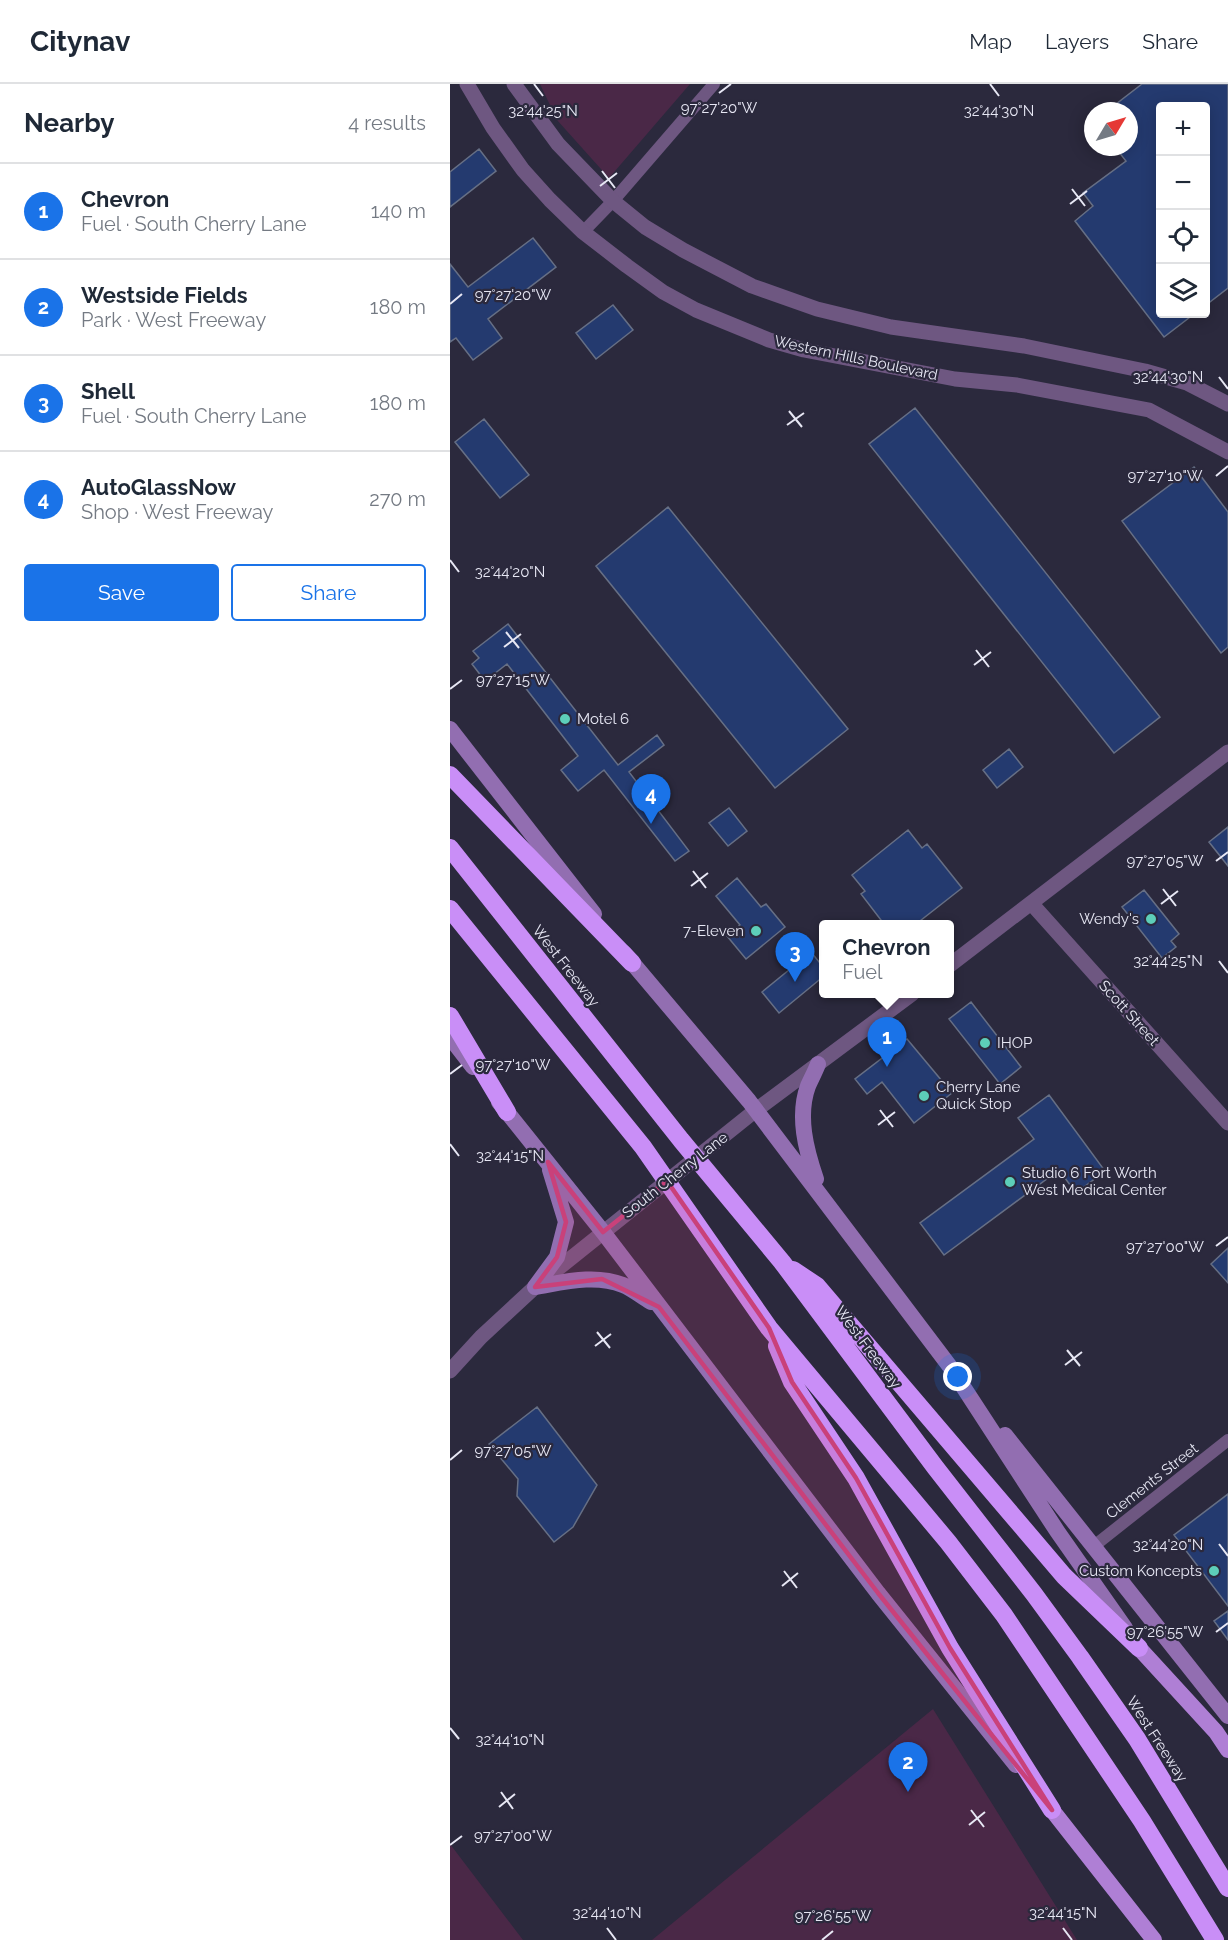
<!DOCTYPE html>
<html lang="en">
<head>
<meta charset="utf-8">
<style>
	:root { --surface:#fff; --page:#f6f6f7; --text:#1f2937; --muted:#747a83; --line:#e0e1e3; --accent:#1a73e8 }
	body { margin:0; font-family:Raleway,sans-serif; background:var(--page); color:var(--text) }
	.controls { position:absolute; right:18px; top:18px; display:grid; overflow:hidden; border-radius:6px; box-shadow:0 3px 15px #0003 }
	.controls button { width:54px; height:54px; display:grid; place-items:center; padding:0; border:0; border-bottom:2px solid var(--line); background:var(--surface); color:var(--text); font:30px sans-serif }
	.compass { position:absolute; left:634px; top:18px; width:54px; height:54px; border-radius:50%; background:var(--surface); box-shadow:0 3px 15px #0003; rotate:52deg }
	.you { position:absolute; left:508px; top:1293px; width:21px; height:21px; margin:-15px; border:4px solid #fff; border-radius:50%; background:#1a73e8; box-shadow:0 0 0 9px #1a73e833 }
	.badge { display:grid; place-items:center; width:39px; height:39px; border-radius:50%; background:var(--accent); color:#fff; font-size:20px; font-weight:700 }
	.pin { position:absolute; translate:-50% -50px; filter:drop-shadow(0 2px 3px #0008) }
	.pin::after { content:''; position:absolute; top:32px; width:21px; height:18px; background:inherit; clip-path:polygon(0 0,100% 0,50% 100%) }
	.popup { position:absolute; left:369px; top:836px; width:135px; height:78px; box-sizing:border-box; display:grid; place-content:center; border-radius:6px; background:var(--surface); filter:drop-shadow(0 2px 4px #0005); font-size:20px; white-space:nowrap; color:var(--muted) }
	.popup b { font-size:22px; color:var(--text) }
	.popup::after { content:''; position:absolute; left:50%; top:100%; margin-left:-12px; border:12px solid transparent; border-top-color:var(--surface) }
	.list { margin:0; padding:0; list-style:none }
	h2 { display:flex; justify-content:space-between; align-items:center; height:78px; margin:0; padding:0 24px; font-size:26px }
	h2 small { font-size:20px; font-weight:400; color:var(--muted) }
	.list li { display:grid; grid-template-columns:39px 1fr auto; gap:18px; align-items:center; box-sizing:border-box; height:96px; padding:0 24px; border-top:2px solid var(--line) }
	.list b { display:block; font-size:22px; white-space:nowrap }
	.list p { margin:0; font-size:20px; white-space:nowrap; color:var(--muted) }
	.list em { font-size:20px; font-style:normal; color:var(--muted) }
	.actions { display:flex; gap:12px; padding:18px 24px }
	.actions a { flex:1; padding:14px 0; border:2px solid var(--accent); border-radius:6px; text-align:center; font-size:21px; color:var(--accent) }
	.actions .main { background:var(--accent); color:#fff }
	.icon { flex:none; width:33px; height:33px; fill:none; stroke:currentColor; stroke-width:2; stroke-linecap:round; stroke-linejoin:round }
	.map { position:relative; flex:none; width:778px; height:1856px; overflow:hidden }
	header { display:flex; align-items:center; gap:36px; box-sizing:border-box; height:84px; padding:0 30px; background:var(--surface); border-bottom:2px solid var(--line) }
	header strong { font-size:28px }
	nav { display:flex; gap:33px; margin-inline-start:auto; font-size:21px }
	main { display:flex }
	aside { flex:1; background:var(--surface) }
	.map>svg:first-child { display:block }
</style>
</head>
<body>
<header>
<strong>Citynav</strong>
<nav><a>Map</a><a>Layers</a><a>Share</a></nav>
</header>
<main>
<aside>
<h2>Nearby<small>4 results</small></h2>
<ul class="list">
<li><span class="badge">1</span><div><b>Chevron</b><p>Fuel · South Cherry Lane</p></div><em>140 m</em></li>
<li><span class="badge">2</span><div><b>Westside Fields</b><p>Park · West Freeway</p></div><em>180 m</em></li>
<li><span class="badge">3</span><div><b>Shell</b><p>Fuel · South Cherry Lane</p></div><em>180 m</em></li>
<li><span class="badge">4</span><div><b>AutoGlassNow</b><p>Shop · West Freeway</p></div><em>270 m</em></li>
</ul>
<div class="actions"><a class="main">Save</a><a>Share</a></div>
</aside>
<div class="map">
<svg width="778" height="1856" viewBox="0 0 778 1856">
	<rect width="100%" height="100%" fill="#2b293d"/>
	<path fill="#4a2847" d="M90,0h150l-81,94 -52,-58z
		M483,1625l144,231h-425z
		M0,1760l73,96h-73z"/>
	<path fill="#243a6f" stroke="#666f85" stroke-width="1.5" d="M692,0h86v204l-22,17v-199h-45v208h33l-30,23 -89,-116 18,-15 -10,-13 43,-32 -11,-14h14v-36h-22z
		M29,65l17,22 -46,36v-35z
		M83,154l23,29 -68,52 14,19 -29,22 -17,-22 -6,4v-78l18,23z
		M163,221l20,25 -37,29 -20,-26z
		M465,324l245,309 -46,36 -245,-309z
		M34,335l45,56 -29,23 -45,-56z
		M744,383l34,45v135l-7,6 -99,-132z
		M218,423l180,222 -73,59 -179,-222z
		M58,540l110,141 39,-30 7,10 -35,27 60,79 -14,10 -71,-91 -26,21 -17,-21 17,-14 -71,-92 -22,17 -13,-17 7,-6 -6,-7z
		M559,665l14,18 -26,21 -14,-18z
		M279,724l18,23 -19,15 -19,-23z
		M778,743v39l-19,-24z
		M458,746l14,18 5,-4 35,44 -46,36h-32l-23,-30 4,-3 -13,-16z
		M287,794l24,29 5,-3 19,23 -39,32 -19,-23 13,-11 -24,-29z
		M694,806l35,44 -8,7 5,6 -14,11 -40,-51z
		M361,868l13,16v8l-45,37 -17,-21z
		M521,918l50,65 -21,17 -51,-65z
		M457,955l45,54 -38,30 -32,-41 -15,12 -12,-15z
		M599,1011l56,76 -29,22 -17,-23 -115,85 -24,-32 114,-84 -16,-21z
		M778,1164v35l-17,-19z
		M87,1323l60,78 -24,42 -19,15 -37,-46 1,-17 -29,-35z
		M778,1410v112l-54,-71z
		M778,1527v29l-14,-19z"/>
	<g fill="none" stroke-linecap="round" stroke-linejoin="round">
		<path stroke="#6e5781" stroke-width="12" d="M133,148l30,-31 101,-117
			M644,1462l134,-106"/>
		<path stroke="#6e5781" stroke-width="15" d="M17,0l26,44 30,42 27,30 33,32 44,34 36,26 33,18 73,30 35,10 151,29 62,6 132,25 79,42
			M64,0l44,60 55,57 32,26 38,23 69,36 65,23 74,18 133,19 121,25 42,12 41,21
			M581,819l197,220
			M500,881l278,-213
			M0,1287l31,-34 54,-50 221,-177 156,-116"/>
		<path stroke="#926eb1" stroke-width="16" d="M0,645l144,185
			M174,869l125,148 202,267 106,163 68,97
			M0,953l23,30
			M49,1018l104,130 275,361 138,172
			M366,1095c-10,-29 -19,-63 -8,-93 3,-7 7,-14 10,-22
			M85,1203l22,-30 9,-35 -16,-52
			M85,1203c30,-5 60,-13 88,-2 10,4 19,12 28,17
			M555,1351l223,281"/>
		<path stroke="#af7fd5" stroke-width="16" d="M689,1564l77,84 12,18
			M602,1726l102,130"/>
		<path stroke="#c98ef7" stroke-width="18" d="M0,691l182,188
			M0,764l231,292 101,122 153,205 99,127 46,63 57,82 91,149
			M0,825l193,238 126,181 179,214 56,73 138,206 73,119
			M0,932l57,96
			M343,1186l24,16 247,290 75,72
			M327,1262l15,36 64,96 94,170 102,162"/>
	</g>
	<path fill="#c9417a" fill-opacity="0.2" stroke="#c9417a" stroke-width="4.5" stroke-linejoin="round" d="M98,1078l55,70 64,-51 102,147 23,54 64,96 94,170 102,162 -174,-217 -219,-286 -57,-28 -67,8 22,-30 9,-35z"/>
	<path fill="none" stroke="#e7e7f4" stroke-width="2" d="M84,0l9,12M540,0l9,12M269,9l12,-9M152,87l13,17M150,102l17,-13M622,105l13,17M620,120l17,-13M0,220l12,-10M769,293l9,12M339,327l13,16M337,341l17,-12M766,392l12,-10M0,476l9,12M56,548l13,16M54,563l17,-13M526,566l13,17M524,581l17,-13M0,605l12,-9M766,777l12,-9M243,787l13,17M241,802l17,-13M713,805l13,17M711,820l17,-13M769,877l9,12M0,990l12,-9M430,1026l13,17M428,1041l17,-13M0,1060l9,12M766,1162l12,-9M147,1248l13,16M145,1262l16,-12M617,1266l13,16M615,1281l17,-13M0,1376l12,-10M769,1460l9,12M334,1487l13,17M332,1502l16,-13M766,1548l12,-9M0,1644l9,11M51,1708l12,17M49,1723l16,-13M521,1726l13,17M519,1741l16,-13M0,1761l12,-9M157,1844l9,12M613,1844l9,12M372,1856l11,-9"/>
	<g fill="#5dceb9" stroke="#2b293d" stroke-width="2">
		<circle cx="115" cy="635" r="6"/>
		<circle cx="701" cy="835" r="6"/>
		<circle cx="306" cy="847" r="6"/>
		<circle cx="535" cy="959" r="6"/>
		<circle cx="474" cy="1012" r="6"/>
		<circle cx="560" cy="1098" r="6"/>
		<circle cx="764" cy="1487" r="6"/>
	</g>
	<g text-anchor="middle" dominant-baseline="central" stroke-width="4.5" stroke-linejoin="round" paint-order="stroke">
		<g font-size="15" fill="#e7e7f4" stroke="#2b293d">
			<text transform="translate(406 274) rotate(12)">Western Hills Boulevard</text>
			<text transform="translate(116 882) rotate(52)">West Freeway</text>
			<text transform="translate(679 929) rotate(48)">Scott Street</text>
			<text transform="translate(225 1091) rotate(-38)">South Cherry Lane</text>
			<text transform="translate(418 1263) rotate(53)">West Freeway</text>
			<text transform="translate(702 1397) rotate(-38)">Clements Street</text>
			<text transform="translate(707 1655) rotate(57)">West Freeway</text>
		</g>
		<g font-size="15" fill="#e7e7f4" stroke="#2b293d" text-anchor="start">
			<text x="127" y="635">Motel 6</text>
			<text x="689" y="835" text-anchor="end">Wendy's</text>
			<text x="294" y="847" text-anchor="end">7-Eleven</text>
			<text x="547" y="959">IHOP</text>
			<text x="486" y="1003">Cherry Lane<tspan x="486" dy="17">Quick Stop</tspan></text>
			<text x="572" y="1089">Studio 6 Fort Worth<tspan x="572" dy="17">West Medical Center</tspan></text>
			<text x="752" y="1487" text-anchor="end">Custom Koncepts</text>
		</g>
	</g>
	<g font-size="15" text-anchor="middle" fill="#e7e7f4" stroke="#2b293d" stroke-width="4.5" stroke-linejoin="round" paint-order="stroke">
		<text x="269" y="29">97°27'20"W</text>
		<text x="549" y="32">32°44'30"N</text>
		<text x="93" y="32">32°44'25"N</text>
		<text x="63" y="216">97°27'20"W</text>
		<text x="718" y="298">32°44'30"N</text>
		<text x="715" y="397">97°27'10"W</text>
		<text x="60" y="493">32°44'20"N</text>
		<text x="63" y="601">97°27'15"W</text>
		<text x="715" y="782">97°27'05"W</text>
		<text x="718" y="882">32°44'25"N</text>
		<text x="63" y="986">97°27'10"W</text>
		<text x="60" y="1077">32°44'15"N</text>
		<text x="715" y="1168">97°27'00"W</text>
		<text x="63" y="1372">97°27'05"W</text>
		<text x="718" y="1466">32°44'20"N</text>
		<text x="715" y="1553">97°26'55"W</text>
		<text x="60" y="1661">32°44'10"N</text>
		<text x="63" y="1757">97°27'00"W</text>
		<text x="157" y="1834">32°44'10"N</text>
		<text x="613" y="1834">32°44'15"N</text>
		<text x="383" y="1837">97°26'55"W</text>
	</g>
</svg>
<div class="controls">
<button>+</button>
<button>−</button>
<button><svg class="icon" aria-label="locate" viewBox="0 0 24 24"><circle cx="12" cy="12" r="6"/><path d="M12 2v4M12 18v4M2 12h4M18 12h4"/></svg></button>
<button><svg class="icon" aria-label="layers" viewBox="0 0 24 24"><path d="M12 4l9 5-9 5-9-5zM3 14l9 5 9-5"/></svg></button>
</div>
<svg class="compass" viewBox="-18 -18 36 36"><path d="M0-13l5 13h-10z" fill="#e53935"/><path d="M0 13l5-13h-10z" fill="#747a83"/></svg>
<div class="you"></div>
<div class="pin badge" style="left:437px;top:983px">1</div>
<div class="popup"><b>Chevron</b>Fuel</div>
<div class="pin badge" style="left:458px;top:1708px">2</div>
<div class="pin badge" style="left:345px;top:898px">3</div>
<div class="pin badge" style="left:201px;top:740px">4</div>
</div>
</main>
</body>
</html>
